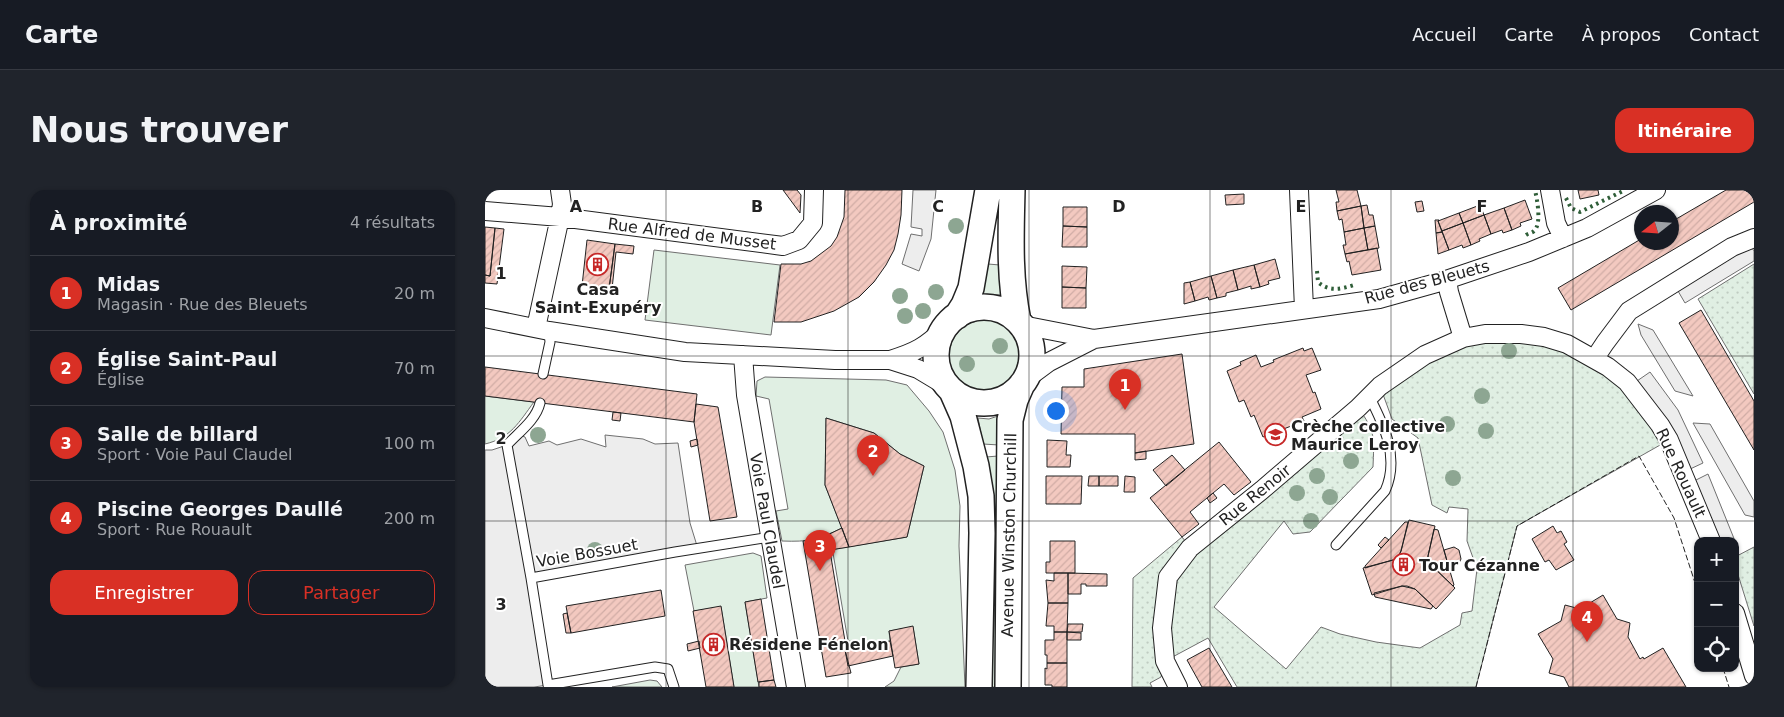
<!DOCTYPE html>
<html lang="fr">
<head>
<meta charset="utf-8">
<style>
	:root { --surface:#171b24; --page:#20242c; --text:#f1f3f6; --muted:#9ea1a6; --line:#363941; --accent:#d93025 }
	body { margin:0; font-family:"DejaVu Sans",sans-serif; background:var(--page); color:var(--text) }
	.controls { position:absolute; right:15px; bottom:15px; display:grid; overflow:hidden; border-radius:10px; box-shadow:0 1px 4px #0004 }
	.controls button { width:45px; height:45px; display:grid; place-items:center; padding:0; border:0; border-bottom:1px solid var(--line); background:var(--surface); color:var(--text); font:25px sans-serif }
	.compass { position:absolute; left:1149px; top:15px; width:45px; height:45px; border-radius:50%; background:var(--surface); box-shadow:0 1px 4px #0004; rotate:253deg }
	.you { position:absolute; left:570px; top:220px; width:18px; height:18px; margin:-12px; border:4px solid #fff; border-radius:50%; background:#1a73e8; box-shadow:0 0 0 8px #1a73e833 }
	.badge { display:grid; place-items:center; width:32px; height:32px; border-radius:50%; background:var(--accent); color:#fff; font-size:16px; font-weight:700 }
	.pin { position:absolute; translate:-50% -41px; filter:drop-shadow(0 1px 2px #0008) }
	.pin::after { content:''; position:absolute; top:26px; width:18px; height:15px; background:inherit; clip-path:polygon(0 0,100% 0,50% 100%) }
	.list { margin:0; padding:0; list-style:none }
	h2 { display:flex; justify-content:space-between; align-items:center; height:65px; margin:0; padding:0 20px; font-size:21px }
	h2 small { font-size:16px; font-weight:400; color:var(--muted) }
	.list li { display:grid; grid-template-columns:32px 1fr auto; gap:15px; align-items:center; box-sizing:border-box; height:75px; padding:0 20px; border-top:1px solid var(--line) }
	.list b { display:block; font-size:19px; white-space:nowrap }
	.list p { margin:0; font-size:16px; white-space:nowrap; color:var(--muted) }
	.list em { font-size:16px; font-style:normal; color:var(--muted) }
	.actions { display:flex; gap:10px; padding:15px 20px }
	.actions a { flex:1; padding:11px 0; border:1px solid var(--accent); border-radius:15px; text-align:center; font-size:18px; color:var(--accent) }
	.actions .main { background:var(--accent); color:#fff }
	.icon { flex:none; width:28px; height:28px; fill:none; stroke:currentColor; stroke-width:2; stroke-linecap:round; stroke-linejoin:round }
	.map { position:relative; flex:none; width:1269px; height:497px; overflow:hidden; border-radius:15px }
	header { display:flex; align-items:center; gap:30px; box-sizing:border-box; height:70px; padding:0 25px; background:var(--surface); border-bottom:1px solid var(--line) }
	header strong { font-size:24px }
	nav { display:flex; gap:28px; margin-inline-start:auto; font-size:18px }
	.intro { display:flex; align-items:center; justify-content:space-between; box-sizing:border-box; height:120px; padding:0 30px }
	h1 { margin:0; font-size:35px }
	.button { padding:12px 22px; border-radius:15px; background:var(--accent); color:#fff; font-size:18px; font-weight:700 }
	main { display:flex; gap:30px; padding:0 30px }
	aside { flex:1; background:var(--surface); border-radius:15px; box-shadow:0 1px 4px #0004 }
	.map>svg:first-child { display:block }
</style>
</head>
<body>
<header>
<strong>Carte</strong>
<nav><a>Accueil</a><a>Carte</a><a>À propos</a><a>Contact</a></nav>
</header>
<div class="intro"><h1>Nous trouver</h1><a class="button">Itinéraire</a></div>
<main>
<aside>
<h2>À proximité<small>4 résultats</small></h2>
<ul class="list">
<li><span class="badge">1</span><div><b>Midas</b><p>Magasin · Rue des Bleuets</p></div><em>20 m</em></li>
<li><span class="badge">2</span><div><b>Église Saint-Paul</b><p>Église</p></div><em>70 m</em></li>
<li><span class="badge">3</span><div><b>Salle de billard</b><p>Sport · Voie Paul Claudel</p></div><em>100 m</em></li>
<li><span class="badge">4</span><div><b>Piscine Georges Daullé</b><p>Sport · Rue Rouault</p></div><em>200 m</em></li>
</ul>
<div class="actions"><a class="main">Enregistrer</a><a>Partager</a></div>
</aside>
<div class="map">
<svg width="1269" height="497" viewBox="0 0 1269 497">
	<defs>
		<pattern id="park-dots" width="8" height="8" patternUnits="userSpaceOnUse" patternTransform="scale(1.25)"><rect width="8" height="8" fill="#e0efe3"/><path d="M2 2h.1M6 6h.1" fill="none" stroke="#c0cdc2" stroke-width="1.8" stroke-linecap="round"/></pattern>
		<pattern id="building-hatch" width="6" height="6" patternUnits="userSpaceOnUse" patternTransform="scale(1.25)"><rect width="6" height="6" fill="#f3c9c0"/><path d="M-1 1l2-2M0 6l6-6M5 7l2-2" fill="none" stroke="#d0aca5"/></pattern>
	</defs>
	<rect width="100%" height="100%" fill="#fff"/>
	<path fill="#e0efe3" stroke="#6f6f6f" d="M169,60l126,15 -9,70 -126,-15z
		M503,74l12,1 3,30 -22,-1z
		M464 166a36 36 0 1 1 72 0a36 36 0 1 1-72 0Z
		M280,187l121,3 21,5 22,26 14,21 12,38 5,36 -1,40 6,141h-80l9,-6 7,-14 18,-3 -6,-37 -24,4 1,10 -20,4 -22,-4 -15,-88 2,-4 72,-12 17,-71 -24,-12 -26,-21 -48,-15 -1,67 17,43c-25,12 -33,14 -60,13l-6,-30 12,-2 -19,-110 -13,-3 1,-15z
		M0,206l49,6c-15,20 -23,36 -49,42z
		M516,225l-2,30 -16,-1 -5,-26 11,1z
		M513,266l1,231h-9l-4,-230z
		M268,363l8,3 6,42 -22,4 14,85h-25l-13,-80 -27,4 -9,-46z
		M165,490l7,1 5,6h-50z"/>
	<path fill="url(#park-dots)" stroke="#6f6f6f" d="M1269,74v130l-56,-95z
		M1036,144l74,24 74,82 -152,86 -41,161h-239l-29,-49 -43,23 -4,16 -11,6 2,4h-20l1,-109 49,-41 8,10 168,-139c18,23 16,31 15,59l-63,65 -17,2 -9,-13 -70,86 72,62 35,-42 19,7 36,8 44,6 40,-23 2,-12 10,-2 5,-42 -10,-28 1,-32 -19,-2 -2,6 -15,-8 -14,-67 -26,-19 -12,-33 45,-31z
		M1269,357v79l-19,-61v-8z"/>
	<path fill="#ededed" stroke="#6f6f6f" d="M428,0h23l-5,49 -12,32 -17,-7 9,-30 11,2v-7l-11,-2z
		M1266,56l3,5v10l-69,42 -7,-12z
		M1153,134l15,6 40,66 -18,-5 -34,-56z
		M1165,182l28,38 25,53 -15,7 -51,-89z
		M1208,233l17,1 44,77v16l-9,-2z
		M32,244l8,3 4,9 20,-5 8,4 24,-6 25,8 -1,-12 38,4 12,5 23,-1 12,80 8,26 -167,29 17,107 -14,2h-49v-237h7l15,-5z
		M1223,284l27,67h-17l-24,-60z"/>
	<path fill="url(#building-hatch)" stroke="#222" d="M298,0h14l4,5 -1,18z
		M360,0h57l-1,25 -3,19 -4,16 -8,15 -12,17 -15,15 -25,14 -33,11h-27l7,-58h20l10,-3 20,-15 6,-9 7,-20z
		M851,0h21l4,16 -24,5 -1,-9h3z
		M1093,0h20l1,5 -19,4z
		M1241,0h27l1,12 -183,108 -13,-22 83,-49v3h30v-20z
		M759,4v10l-18,1 -1,-10z
		M1040,10l7,19 -12,4 1,3 -9,4 -8,-22z
		M937,11l2,10 -7,1 -2,-10z
		M882,15l2,10h4l2,11 -11,2 -3,-22z
		M995,15l4,10 -21,8 -4,-10z
		M876,16l3,22 -20,4 -2,-13 -3,1 -2,-9z
		M578,17h24v20l-24,-1z
		M1019,18l8,22 -9,3 -1,-3 -11,4 -7,-19z
		M974,23l4,10 -21,8 -4,-10z
		M999,25l7,19 -12,5 1,2 -9,4 -8,-22z
		M950,30h4l-1,1 4,11 -6,1z
		M978,33l8,22 -8,3 -1,-3 -13,5 -7,-19z
		M578,36l24,1v20h-25z
		M890,36l4,22 -11,2 -4,-22z
		M0,37l10,1 -5,48 -5,-1z
		M10,38l9,1 -7,55 -12,-1v-8l5,1z
		M879,38l4,22 -23,4 -2,-9h3l-2,-13z
		M957,42l7,18 -11,4 -2,-21z
		M102,50l28,4 -6,45 -27,-3z
		M130,54l19,2 -1,8 -17,-2 -4,37h-3z
		M892,58l4,22 -29,5 -3,-14 -2,1 -2,-8z
		M790,69l5,19 -12,3 1,3 -9,3 -6,-22z
		M769,75l6,22 -9,2v-3l-13,4 -5,-20z
		M577,76l25,1 -1,21 -24,-1z
		M748,80l5,20 -12,3v3l-9,2 -6,-22z
		M726,86l6,22 -8,2 -1,-3 -13,4 -5,-19z
		M705,92l5,19 -11,3v-21z
		M577,97l24,1v20h-24z
		M1216,120l53,91v49l-75,-127z
		M818,158l1,3 8,-3 9,22 -15,5 7,18 2,-1 6,17 -19,8 2,4 -41,16 -9,-22 -3,2 -7,-17 -5,2 -12,-31 14,-6 -1,-3 16,-7 5,12 13,-5 -1,-2z
		M697,164l12,90 -59,9v-19h-74l1,-47h22v-18z
		M0,177l212,27 -3,28 -209,-26z
		M211,214l22,3 19,110 -27,4 -16,-99z
		M128,222l8,1 -1,8 -8,-1z
		M341,228l48,15 26,21 24,12 -17,71 -58,10 -24,-62z
		M212,249l1,6 -7,2 -1,-6z
		M562,250l20,1 -1,14h5l-1,12h-23z
		M734,252l32,40 -17,13 -10,-11 -34,28 9,12 -17,13 -32,-39z
		M661,261v8l-11,1v-7z
		M687,265l13,15 -19,16 -13,-16z
		M561,286h36l-1,28h-35z
		M604,286h10v10h-11z
		M614,286h19v10h-19z
		M640,286l10,1v15h-11z
		M728,303l4,5 -7,5 -3,-5z
		M924,330l26,6 -7,30v6l27,26 -19,21 -21,-20 -8,-3h-5l-30,9 -9,-27 30,-8 6,-5 2,-4z
		M920,332h3l-7,29 -2,4 -6,5 -28,8v-2z
		M1068,336l4,7 4,-2 6,11 -3,2 10,16 -18,10 -7,-10 -4,2 -13,-23z
		M357,338l7,19 -19,3 -1,-5 -3,1 -1,-8h-4z
		M949,339l4,1 16,55 -1,1 -25,-24v-6z
		M900,347l4,3 -8,8 -3,-3z
		M340,348l1,8 3,-1 16,96 2,8 -2,1 6,23 -25,4 -23,-136z
		M565,351h25v32h-29v-11h4z
		M969,357l5,3 2,9 -2,4 -11,2 -4,-15z
		M569,383h14v30h-20l-2,-23 8,1z
		M583,383l39,1v12h-21v-2h-5v10h-13z
		M917,396l13,3 18,17 -2,3 -56,-12 -1,-4z
		M176,400l4,26 -94,17 -5,-27z
		M1118,405l14,24 13,4 -2,14 12,22 3,-2 1,2 19,-11 23,39h-117l-5,-10 -15,-4 4,-14 -15,-25 23,-13 4,-16 15,4z
		M276,409l13,81 -16,2 -13,-80z
		M563,413h20l-1,29h-13v-6h-8z
		M236,416l13,81h-28l-13,-76z
		M82,423l4,20h-5l-3,-19z
		M583,434h15l-1,8h-15z
		M428,436l6,38 -24,4 -6,-37z
		M569,442h13v31h-20v-8h-2v-15h9z
		M582,442l14,1v7h-14z
		M214,451l1,7 -12,3 -1,-7z
		M363,451l22,3v1l-21,4z
		M405,451l3,15 -45,10 -3,-16z
		M724,458l23,39h-30l-15,-27z
		M562,473h20v24h-15v-2h-7v-17l2,1z
		M289,490l2,7h-17v-5z"/>
	<g fill="none" stroke-linecap="round" stroke-linejoin="round">
		<defs>
			<path id="service" d="M58,184l7,-32 -1,-11
				M55,213c-4,17 -21,29 -33,42l24,133 17,107 107,-18 13,2 6,18
				M851,355l49,-54c15,-33 -1,-66 -16,-95
				M46,388l144,-26 95,-15"/>
			<path id="minor" d="M814,0l5,119
				M1065,0l6,33 7,15
				M0,21l75,6 223,29 16,-6 14,-17 1,-33
				M962,90l2,12 14,46
				M0,128l64,13 136,21 150,8h55l28,9 30,18
				M537,135l72,14 285,-40 61,-17 89,-30 58,-24 69,-38
				M51,138l24,-111 2,-13 -2,-14
				M258,165l3,40 50,292
				M1110,168l10,-15 24,-32 103,-64 22,-9
				M405,170c26,-8 35,-13 55,-32
				M541,189l23,-17 45,-23
				M1250,423l19,63
				M693,497l-13,-26 -3,-33 6,-51 22,-29 72,-58 96,-82 22,-22 45,-31 38,-17 22,-4h36l23,3 23,7 41,23 19,15 33,43 9,15 42,101"/>
			<path id="secondary" d="M527,0c-1,44 -3,88 6,131
				M451 165a48 48 0 1 1 96 0a48 48 0 1 1-96 0Z
				M472,126l7,-11 7,-17 17,-98
				M467,201l11,25 13,50 5,30 1,37 -3,154
				M523,497l2,-267 5,-20 7,-16"/>
		</defs>
		<use href="#service" stroke="#222" stroke-width="11"/>
		<use href="#minor" stroke="#222" stroke-width="20"/>
		<use href="#secondary" stroke="#222" stroke-width="28"/>
		<use href="#service" stroke="#fff" stroke-width="9"/>
		<use href="#minor" stroke="#fff" stroke-width="18"/>
		<use href="#secondary" stroke="#fff" stroke-width="25"/>
		<path stroke="#2f5e38" stroke-width="4" stroke-dasharray="2.5 4" stroke-linecap="butt" d="M1081,8l5,10 9,4 45,-22
			M1041,45c3,-2 6,-2 8,-4 8,-7 3,-32 1,-41
			M832,81l1,11c11,10 23,7 36,3"/>
		<path stroke="#222" stroke-width="1" stroke-dasharray="6 2.5" stroke-linecap="butt" d="M1238,478l6,19
			M991,497l41,-161 122,-70 35,62 24,74"/>
	</g>
	<g fill="#8da692">
		<circle cx="471" cy="36" r="8"/>
		<circle cx="451" cy="102" r="8"/>
		<circle cx="415" cy="106" r="8"/>
		<circle cx="438" cy="121" r="8"/>
		<circle cx="420" cy="126" r="8"/>
		<circle cx="515" cy="156" r="8"/>
		<circle cx="1024" cy="161" r="8"/>
		<circle cx="482" cy="174" r="8"/>
		<circle cx="997" cy="206" r="8"/>
		<circle cx="962" cy="234" r="8"/>
		<circle cx="1001" cy="241" r="8"/>
		<circle cx="53" cy="245" r="8"/>
		<circle cx="866" cy="271" r="8"/>
		<circle cx="832" cy="286" r="8"/>
		<circle cx="968" cy="288" r="8"/>
		<circle cx="812" cy="303" r="8"/>
		<circle cx="845" cy="307" r="8"/>
		<circle cx="826" cy="331" r="8"/>
		<circle cx="110" cy="360" r="8"/>
	</g>
	<path fill="none" stroke="#222" stroke-width="1" stroke-opacity="0.55" d="M181,0v497M363,0v497M544,0v497M725,0v497M906,0v497M1088,0v497M0,166h1269M0,331h1269"/>
	<defs>
		<symbol id="building-ring" viewBox="-11 -11 22 22"><circle r="9.5" fill="#fff" stroke="#c62828" stroke-width="1.5"/><path d="M-4-6H4V6H1V3H-1V6H-4ZM-2.5-4.3h1.7v1.8h-1.7ZM.8-4.3h1.7v1.8H.8ZM-2.5-1h1.7V.8h-1.7ZM.8-1h1.7V.8H.8Z" fill="#c62828"/></symbol>
		<symbol id="school-ring" viewBox="-11 -11 22 22"><circle r="9.5" fill="#fff" stroke="#c62828" stroke-width="1.5"/><path d="M0-5L7-2L0 1L-7-2ZM-4 1L0 2.5L4 1V4Q0 6-4 4Z" fill="#c62828"/></symbol>
	</defs>
	<g fill-rule="evenodd">
		<use href="#building-ring" x="100" y="62" width="25" height="25"/>
		<use href="#school-ring" x="778" y="232" width="25" height="25"/>
		<use href="#building-ring" x="906" y="362" width="25" height="25"/>
		<use href="#building-ring" x="216" y="442" width="25" height="25"/>
	</g>
	<g text-anchor="middle" dominant-baseline="central" stroke-width="4" stroke-linejoin="round" paint-order="stroke">
		<g font-size="16" fill="#222" stroke="#fff">
			<text transform="translate(207 44) rotate(7)">Rue Alfred de Musset</text>
			<text transform="translate(942 92) rotate(-15)">Rue des Bleuets</text>
			<text transform="translate(1196 283) rotate(65)">Rue Rouault</text>
			<text transform="translate(770 305) rotate(-39)">Rue Renoir</text>
			<text transform="translate(282 331) rotate(80)">Voie Paul Claudel</text>
			<text transform="translate(524 345) rotate(-89)">Avenue Winston Churchill</text>
			<text transform="translate(102 363) rotate(-10)">Voie Bossuet</text>
		</g>
		<g font-size="16" font-weight="bold" fill="#222" stroke="#fff" text-anchor="start">
			<text x="113" y="99" text-anchor="middle">Casa<tspan x="113" dy="18">Saint-Exupéry</tspan></text>
			<text x="806" y="236">Crèche collective<tspan x="806" dy="18">Maurice Leroy</tspan></text>
			<text x="934" y="375">Tour Cézanne</text>
			<text x="244" y="454">Résidene Fénelon</text>
		</g>
	</g>
	<g font-size="16" text-anchor="middle" font-weight="bold" fill="#222" stroke="#fff" stroke-width="4" stroke-linejoin="round" paint-order="stroke">
		<text x="91" y="22">A</text>
		<text x="272" y="22">B</text>
		<text x="453" y="22">C</text>
		<text x="634" y="22">D</text>
		<text x="816" y="22">E</text>
		<text x="997" y="22">F</text>
		<text x="16" y="89">1</text>
		<text x="16" y="254">2</text>
		<text x="16" y="420">3</text>
	</g>
</svg>
<div class="controls">
<button>+</button>
<button>−</button>
<button><svg class="icon" aria-label="locate" viewBox="0 0 24 24"><circle cx="12" cy="12" r="6"/><path d="M12 2v4M12 18v4M2 12h4M18 12h4"/></svg></button>
</div>
<svg class="compass" viewBox="-18 -18 36 36"><path d="M0-13l5 13h-10z" fill="#e53935"/><path d="M0 13l5-13h-10z" fill="#9ea1a6"/></svg>
<div class="you"></div>
<div class="pin badge" style="left:640px;top:220px">1</div>
<div class="pin badge" style="left:388px;top:286px">2</div>
<div class="pin badge" style="left:335px;top:381px">3</div>
<div class="pin badge" style="left:1102px;top:452px">4</div>
</div>
</main>
</body>
</html>
